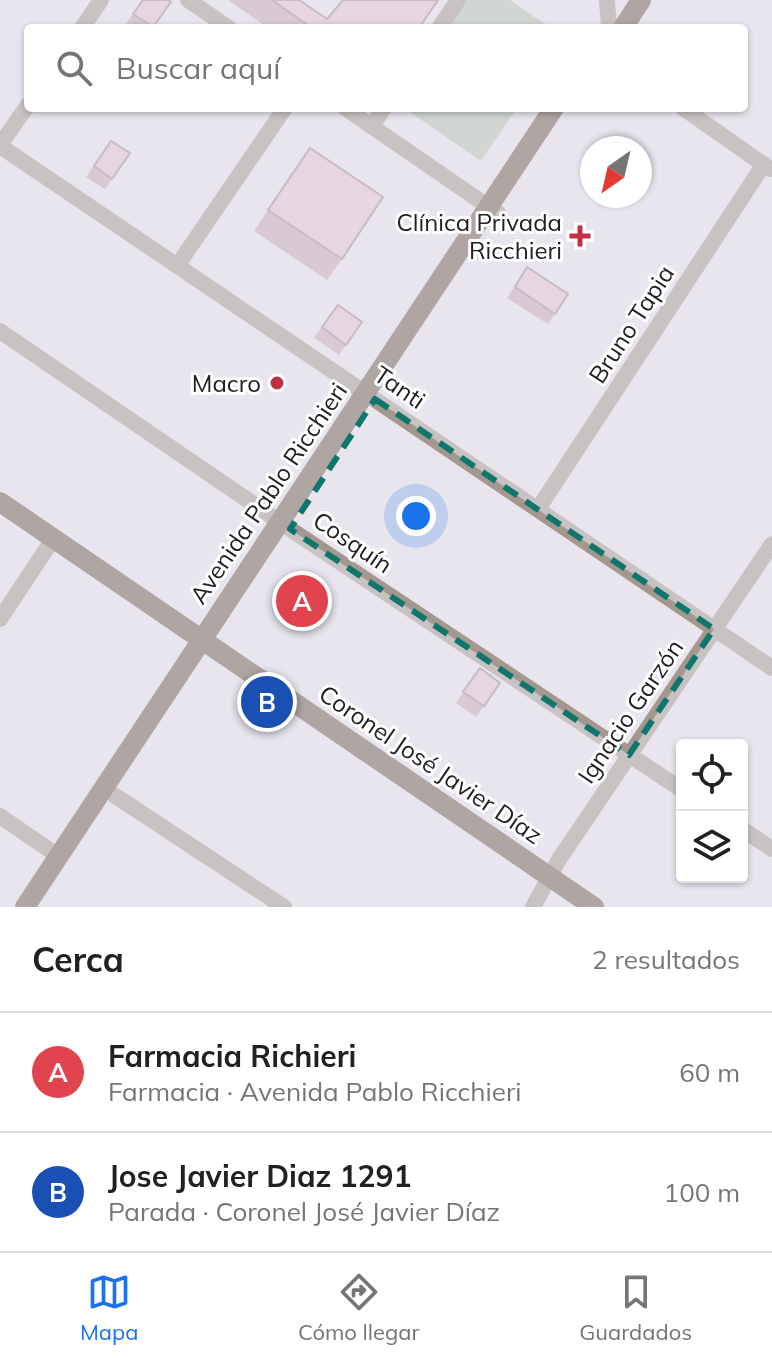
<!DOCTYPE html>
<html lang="es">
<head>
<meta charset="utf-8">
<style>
	:root { --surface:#fff; --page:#f2f2f2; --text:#202124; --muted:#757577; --line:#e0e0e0; --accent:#1a73e8 }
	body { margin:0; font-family:Mulish,sans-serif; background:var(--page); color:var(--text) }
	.controls { position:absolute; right:24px; bottom:24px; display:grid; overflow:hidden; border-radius:8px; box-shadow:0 2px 6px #0004 }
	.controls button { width:72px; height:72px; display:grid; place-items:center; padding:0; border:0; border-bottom:2px solid var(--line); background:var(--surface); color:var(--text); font:40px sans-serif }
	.compass { position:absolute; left:580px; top:136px; width:72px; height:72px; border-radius:50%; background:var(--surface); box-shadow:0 2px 6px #0004; rotate:214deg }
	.you { position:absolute; left:416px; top:516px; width:28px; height:28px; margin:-20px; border:6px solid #fff; border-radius:50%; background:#1a73e8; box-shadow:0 0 0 12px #1a73e833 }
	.badge { display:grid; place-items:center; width:52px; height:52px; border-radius:50%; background:var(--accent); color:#fff; font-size:26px; font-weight:700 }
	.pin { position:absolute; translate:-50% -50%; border:4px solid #fff; box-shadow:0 2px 8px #0006 }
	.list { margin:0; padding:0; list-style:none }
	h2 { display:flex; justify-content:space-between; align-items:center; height:104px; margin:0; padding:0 32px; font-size:34px }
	h2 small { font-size:26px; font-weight:400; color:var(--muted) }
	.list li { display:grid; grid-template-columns:52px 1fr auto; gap:24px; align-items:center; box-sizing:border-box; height:120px; padding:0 32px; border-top:2px solid var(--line) }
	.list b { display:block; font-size:30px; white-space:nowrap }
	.list p { margin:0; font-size:26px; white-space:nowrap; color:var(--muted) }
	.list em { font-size:26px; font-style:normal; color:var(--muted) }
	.icon { flex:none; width:44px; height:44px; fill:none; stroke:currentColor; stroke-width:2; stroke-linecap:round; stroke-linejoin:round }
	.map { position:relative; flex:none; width:772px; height:907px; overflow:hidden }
	.search { position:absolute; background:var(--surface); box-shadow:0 2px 6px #0004; left:24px; right:24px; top:24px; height:88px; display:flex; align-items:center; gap:20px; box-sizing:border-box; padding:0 28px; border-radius:8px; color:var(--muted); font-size:30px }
	.sheet { height:344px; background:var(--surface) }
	nav { display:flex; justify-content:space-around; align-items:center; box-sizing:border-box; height:112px; border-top:2px solid var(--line); background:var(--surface); font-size:22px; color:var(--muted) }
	nav a { display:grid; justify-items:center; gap:4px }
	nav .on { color:var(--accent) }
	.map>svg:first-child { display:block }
</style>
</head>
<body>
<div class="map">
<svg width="772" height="907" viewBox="0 0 772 907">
	<rect width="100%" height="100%" fill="#e8e5ee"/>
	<path fill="#b9c3b0" d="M465,0h45l41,28h-105z
		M404,108h113l-36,53z"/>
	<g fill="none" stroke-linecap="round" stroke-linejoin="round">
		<path stroke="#a4988e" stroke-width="16" d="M188,0l41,28
			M607,0l2,28
			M82,28l19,-28
			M439,28l19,-28
			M345,108l154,106
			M683,108l87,61
			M372,126l12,-18
			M0,145l28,-40
			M0,146l772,522
			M177,266l108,-158
			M0,331l290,198 392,261
			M538,509l226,-345
			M0,619l53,-80
			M114,795l170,112
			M0,816l58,40
			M742,829l30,20
			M533,907l25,-46 214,-317"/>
		<path stroke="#6c5745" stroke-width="20" d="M623,28l18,-28
			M0,502l594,405
			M25,907l529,-799"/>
	</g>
	<path fill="#c6a7b4" d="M143,0l28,2 -19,26h-21l-5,-4z
		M228,0h71l28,19 92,9h-151z
		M111,141l19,12 -25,36 -19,-12z
		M295,169l47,90 -15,21 -73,-49z
		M527,267l41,27 -20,30 -41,-26z
		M338,305l24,17 -23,33 -25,-17z
		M480,668l20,15 -24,34 -20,-14z"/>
	<path fill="#e6c2d1" stroke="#a18892" stroke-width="2" d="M143,0h25l3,2 -18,25 -20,-13z
		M272,0h27l28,19 16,-19h95l-19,28h-107z
		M111,141l19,12 -18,26 -18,-13z
		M310,148l73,49 -41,62 -74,-49z
		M527,267l41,27 -13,20 -40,-27z
		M338,305l24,17 -16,23 -24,-18z
		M480,668l20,15 -16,23 -21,-14z"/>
	<path d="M0 0H772V907H0ZM375,399l339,230 -85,126 -339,-226z" fill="#e8e5ee" fill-opacity=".55" fill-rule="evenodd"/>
	<path fill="none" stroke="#0f766e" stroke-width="6" stroke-dasharray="16 10" stroke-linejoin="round" d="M375,399l339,230 -85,126 -339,-226z"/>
	<g fill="#c03043" stroke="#fff" stroke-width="3">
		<path d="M576 224h8v8h8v8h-8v8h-8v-8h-8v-8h8z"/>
		<circle cx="277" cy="383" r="8"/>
	</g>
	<g text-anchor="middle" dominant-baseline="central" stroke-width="6" stroke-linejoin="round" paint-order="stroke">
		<g font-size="24" fill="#212023" stroke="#fff" text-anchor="end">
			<text x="562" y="222">Clínica Privada<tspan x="562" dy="28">Ricchieri</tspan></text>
			<text x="261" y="383">Macro</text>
		</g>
		<g font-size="24" fill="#212023" stroke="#fff">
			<text transform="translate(631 324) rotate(-57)">Bruno Tapia</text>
			<text transform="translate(400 387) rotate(34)">Tanti</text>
			<text transform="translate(268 493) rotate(-56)">Avenida Pablo Ricchieri</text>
			<text transform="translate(353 542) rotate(34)">Cosquín</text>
			<text transform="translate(630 711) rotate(-56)">Ignacio Garzón</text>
			<text transform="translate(431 764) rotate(34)">Coronel José Javier Díaz</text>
		</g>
	</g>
</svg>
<div class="controls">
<button><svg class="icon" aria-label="locate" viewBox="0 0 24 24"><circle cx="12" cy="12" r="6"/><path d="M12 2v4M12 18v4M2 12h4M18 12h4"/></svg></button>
<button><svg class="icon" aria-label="layers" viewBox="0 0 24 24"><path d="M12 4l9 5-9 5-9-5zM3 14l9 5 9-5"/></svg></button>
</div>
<svg class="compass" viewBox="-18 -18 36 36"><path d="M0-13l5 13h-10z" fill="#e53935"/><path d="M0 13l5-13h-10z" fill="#757577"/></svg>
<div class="you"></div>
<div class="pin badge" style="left:302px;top:601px;background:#e0444e">A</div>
<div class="pin badge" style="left:267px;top:702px;background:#1a4fb4">B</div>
<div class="search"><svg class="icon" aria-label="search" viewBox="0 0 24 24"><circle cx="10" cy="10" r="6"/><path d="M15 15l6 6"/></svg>Buscar aquí</div>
</div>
<section class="sheet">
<h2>Cerca<small>2 resultados</small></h2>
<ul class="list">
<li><span class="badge" style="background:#e0444e">A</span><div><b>Farmacia Richieri</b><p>Farmacia · Avenida Pablo Ricchieri</p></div><em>60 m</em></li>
<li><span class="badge" style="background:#1a4fb4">B</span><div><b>Jose Javier Diaz 1291</b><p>Parada · Coronel José Javier Díaz</p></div><em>100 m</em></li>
</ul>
</section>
<nav>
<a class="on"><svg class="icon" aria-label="map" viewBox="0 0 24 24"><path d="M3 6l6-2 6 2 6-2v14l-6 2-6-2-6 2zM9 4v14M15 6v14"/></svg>Mapa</a>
<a><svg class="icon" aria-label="directions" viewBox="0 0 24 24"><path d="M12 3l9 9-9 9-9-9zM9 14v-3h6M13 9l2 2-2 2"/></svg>Cómo llegar</a>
<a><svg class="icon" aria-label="saved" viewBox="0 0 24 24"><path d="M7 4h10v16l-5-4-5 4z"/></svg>Guardados</a>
</nav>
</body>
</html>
